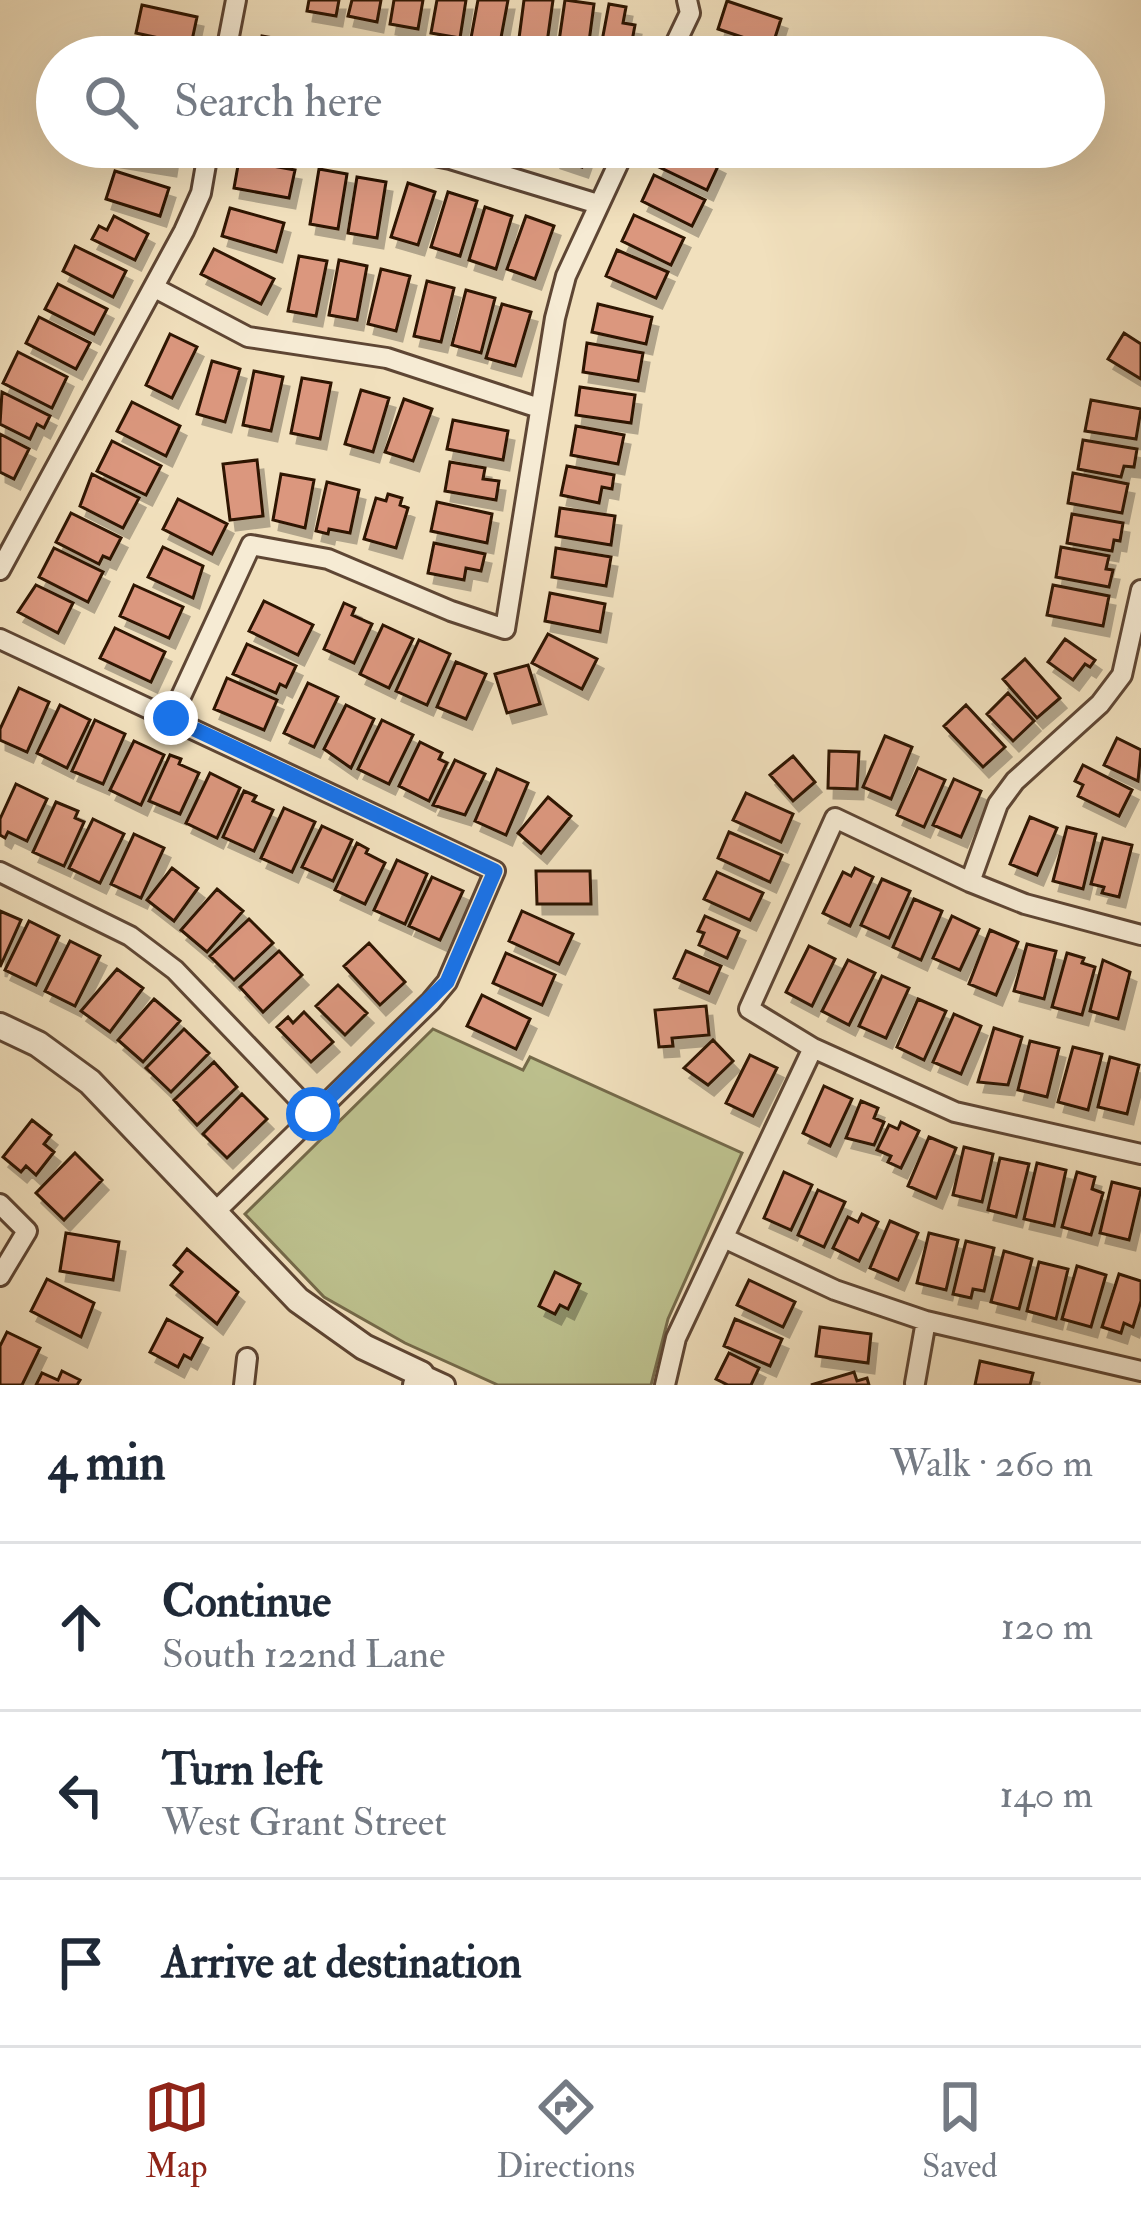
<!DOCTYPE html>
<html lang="en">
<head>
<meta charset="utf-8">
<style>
	:root { --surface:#fff; --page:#f2f2f3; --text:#1f2937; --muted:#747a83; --line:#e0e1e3; --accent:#8f2418 }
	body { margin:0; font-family:"IM FELL Double Pica",serif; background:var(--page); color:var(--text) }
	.stop { position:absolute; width:36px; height:36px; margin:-27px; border:9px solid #1a73e8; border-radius:50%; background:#fff }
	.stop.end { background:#1a73e8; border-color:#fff; box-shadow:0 3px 12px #0008 }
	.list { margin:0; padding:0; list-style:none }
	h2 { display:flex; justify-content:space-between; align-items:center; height:156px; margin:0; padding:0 48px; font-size:51px }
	h2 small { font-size:39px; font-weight:400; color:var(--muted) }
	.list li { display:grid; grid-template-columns:78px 1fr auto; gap:36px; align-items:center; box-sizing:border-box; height:168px; padding:0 48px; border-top:3px solid var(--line) }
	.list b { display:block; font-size:45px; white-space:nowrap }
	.list p { margin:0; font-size:39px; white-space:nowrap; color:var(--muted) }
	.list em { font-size:39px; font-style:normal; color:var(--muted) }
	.icon { flex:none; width:66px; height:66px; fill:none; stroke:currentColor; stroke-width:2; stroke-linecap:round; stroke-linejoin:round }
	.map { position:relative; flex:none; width:1141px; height:1385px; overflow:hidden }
	.search { position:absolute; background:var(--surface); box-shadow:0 12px 48px #0002; left:36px; right:36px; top:36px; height:132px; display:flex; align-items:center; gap:30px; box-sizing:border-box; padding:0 42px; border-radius:66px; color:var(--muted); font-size:45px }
	.sheet { height:660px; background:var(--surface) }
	nav { display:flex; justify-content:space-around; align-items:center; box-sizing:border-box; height:168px; border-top:3px solid var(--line); background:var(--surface); font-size:33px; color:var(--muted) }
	nav a { display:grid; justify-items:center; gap:6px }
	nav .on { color:var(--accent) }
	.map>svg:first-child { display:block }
</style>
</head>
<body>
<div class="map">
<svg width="1141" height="1385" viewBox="0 0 1141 1385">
	<defs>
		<filter id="shadow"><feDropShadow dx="6" dy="10" stdDeviation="0" flood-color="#0004"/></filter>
	</defs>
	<rect width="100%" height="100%" fill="#f1e0bd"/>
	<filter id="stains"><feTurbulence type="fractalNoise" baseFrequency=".00167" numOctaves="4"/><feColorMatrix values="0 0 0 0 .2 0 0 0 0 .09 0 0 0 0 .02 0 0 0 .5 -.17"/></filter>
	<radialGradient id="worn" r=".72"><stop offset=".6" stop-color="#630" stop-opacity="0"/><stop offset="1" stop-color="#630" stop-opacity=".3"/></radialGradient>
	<path fill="#bdc18e" stroke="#756a4a" stroke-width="3" d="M433,1029l90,41 7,-13 212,96 -74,166 -17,66h-153l-93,-42 -81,-46 -79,-83z"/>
	<path fill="#db977e" stroke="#2d1206" stroke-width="3" filter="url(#shadow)" d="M309,0h30l-3,16 -29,-5z
		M352,0h29l-4,22 -29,-6z
		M394,0h29l-5,29 -28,-5z
		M437,0h29l-6,38 -29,-5z
		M478,0h30l-8,43 -29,-5z
		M524,0h29l-7,50 -28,-4z
		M565,0l29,4 -7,53 -30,-2z
		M727,1l54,18 -9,28 -54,-18z
		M609,4l17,3 -3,16 12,2 -6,32h-30z
		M142,5l55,12 -6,28 -55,-12z
		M262,36l28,5 -3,16h-29z
		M307,40l28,6 -2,11h-29z
		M116,147h57l-3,19 -55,-9z
		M559,147h30l-7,20 -27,-9z
		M666,147h18l35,17 -12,26 -50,-24z
		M239,160l56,10 -6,28 -55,-10z
		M319,169l28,5 -9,55 -28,-5z
		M115,171l54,17 -9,28 -54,-17z
		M654,175l51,25 -13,26 -50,-25z
		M357,177l29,5 -9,56 -29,-5z
		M408,183l27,9 -17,53 -27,-8z
		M448,192l29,9 -17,55 -29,-9z
		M485,207l27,9 -16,53 -27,-9z
		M230,208l54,15 -8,29 -54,-16z
		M634,215l50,23 -13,27 -49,-24z
		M114,216l34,18 -13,26 -43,-21 7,-13 8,4z
		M526,216l28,10 -19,53 -28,-10z
		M75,246l51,25 -13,26 -50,-26z
		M214,249l60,30 -13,25 -60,-30z
		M617,250l51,22 -12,26 -50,-22z
		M299,256l28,5 -11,55 -28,-5z
		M339,260l28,6 -10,54 -28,-5z
		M381,269l29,7 -14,55 -28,-7z
		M427,281l27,7 -13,54 -27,-6z
		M58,284l49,25 -13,25 -49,-25z
		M466,290l29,8 -14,55 -29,-8z
		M502,304l29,8 -16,54 -29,-8z
		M598,304l54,13 -6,27 -54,-12z
		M39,317l51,26 -14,26 -50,-26z
		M1124,333l17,11v35l-33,-20z
		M170,334l27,13 -25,51 -26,-13z
		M587,343l56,10 -5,28 -55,-9z
		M18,352l49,25 -15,31 -49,-25z
		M212,361l28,8 -15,53 -28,-8z
		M254,371l29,6 -12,54 -28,-6z
		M302,378l29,5 -11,56 -29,-6z
		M580,387l55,8 -4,28 -55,-8z
		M361,390l28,8 -16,54 -28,-8z
		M2,392l48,24 -6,12 -7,-4 -7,15 -30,-15z
		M404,399l28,10 -19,52 -28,-9z
		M1091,400l50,9 -5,30 -51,-8z
		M132,402l48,24 -14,30 -49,-25z
		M453,420l55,11 -5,29 -56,-11z
		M576,426l48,9 -6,29 -47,-9z
		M0,434l29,15 -15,30 -14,-7z
		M1083,440l54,9 -3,18 -10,-1 -3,11 -43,-8z
		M112,441l49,25 -15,29 -49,-24z
		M257,460l6,56 -33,4 -7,-56z
		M450,462l35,6 -2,11 16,2 -3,19 -51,-9z
		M567,466l47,9 -2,14 -10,-2 -3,16 -38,-8z
		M1073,473l55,11 -6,29 -54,-10z
		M92,474l47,24 -16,30 -43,-22z
		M281,474l33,6 -9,48 -32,-8z
		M327,482l32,8 -9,43 -21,-4 -1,5 -12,-3z
		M388,494l14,4 -2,7 8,3 -12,40 -32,-9 12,-41 10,3z
		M178,499l49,25 -15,30 -49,-25z
		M437,502l55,12 -5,29 -56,-12z
		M560,508l55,8 -4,29 -55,-9z
		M71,513l50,25 -11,21 -7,-3 -4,8 -43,-22z
		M1072,514l51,9 -3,18 -6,-1 -2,11 -45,-8z
		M434,543l51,11 -4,17 -15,-3 -2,12 -36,-7z
		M163,547l40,19 -10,32 -45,-21z
		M1061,547l48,9 -3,13 7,1 -4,17 -53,-10z
		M54,548l49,24 -15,30 -49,-25z
		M556,548l55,9 -5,29 -54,-9z
		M36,585l37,18 -15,30 -40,-21z
		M134,585l49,22 -14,31 -49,-22z
		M1053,585l56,11 -6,30 -56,-11z
		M550,593l55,11 -5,28 -55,-11z
		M264,601l49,24 -15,30 -49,-24z
		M344,603l11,5 -3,7 20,9 -18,39 -30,-14z
		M383,625l30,14 -24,49 -29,-14z
		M115,628l50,24 -14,30 -51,-24z
		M548,634l49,25 -15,30 -50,-26z
		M1065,639l30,21 -5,7 -5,-3 -12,16 -25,-18z
		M419,640l31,14 -23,51 -31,-14z
		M247,644l49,22 -10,21 -6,-3 -4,9 -43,-19z
		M1025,659l35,39 -23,20 -34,-39z
		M456,662l30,12 -20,45 -29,-12z
		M528,665l12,39 -33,9 -12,-39z
		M227,678l50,22 -13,30 -50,-21z
		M308,683l30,14 -24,50 -30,-14z
		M19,688l30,14 -22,50 -27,-12v-11z
		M1008,693l26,28 -21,20 -26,-27z
		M60,705l30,15 -23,48 -30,-15z
		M346,705l28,14 -23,49 -27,-19z
		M966,705l39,42 -22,20 -39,-41z
		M95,720l30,14 -22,50 -31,-13z
		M382,720l31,15 -24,49 -31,-15z
		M885,736l27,11 -21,52 -28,-12z
		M1117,738l24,12 -3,31 -34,-16z
		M134,741l30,14 -23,50 -31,-15z
		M420,742l22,11 -3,6 8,4 -18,38 -30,-15z
		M829,751l30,1 -2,37 -29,-1z
		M170,755l11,4 -2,5 20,9 -19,41 -31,-13z
		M793,756l22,26 -22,19 -23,-26z
		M455,760l30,14 -20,41 -32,-10z
		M1083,765l49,25 -13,26 -41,-20 5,-11 -8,-4z
		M918,768l27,12 -21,47 -27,-12z
		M497,769l31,14 -22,52 -31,-14z
		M210,773l30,15 -23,50 -31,-15z
		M954,779l27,12 -20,46 -28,-12z
		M16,784l31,15 -20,42 -19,-9 -3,6 -5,-3v-16z
		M244,791l12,5 -3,5 20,9 -19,41 -31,-14z
		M746,793l47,21 -12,28 -48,-22z
		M548,797l23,19 -30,37 -23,-20z
		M56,802l22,9 -3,7 9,4 -20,44 -31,-14z
		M284,808l31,14 -23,50 -31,-14z
		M1030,817l27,11 -20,47 -27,-11z
		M93,819l31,15 -24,49 -31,-15z
		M322,826l30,14 -19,41 -31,-14z
		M1067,827l29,7 -13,55 -30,-8z
		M729,832l53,23 -12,27 -52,-24z
		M134,834l30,14 -23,50 -30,-14z
		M1103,838l29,7 -13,52 -17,-4 2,-6 -13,-3z
		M357,843l11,6 -2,4 19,10 -20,41 -30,-14z
		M397,860l30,14 -22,50 -31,-14z
		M172,868l26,20 -24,33 -27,-21z
		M855,868l18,9 -23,49 -27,-13 20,-41 8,4z
		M536,871h54l1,33h-54z
		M717,872l46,21 -13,27 -46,-21z
		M432,877l31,14 -23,49 -31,-14z
		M882,879l28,12 -21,47 -28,-13z
		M217,889l26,22 -36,41 -26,-22z
		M914,899l28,12 -21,49 -28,-13z
		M0,911l21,9 -21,47z
		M522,911l51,23 -14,30 -50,-23z
		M705,916l34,15 -12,27 -28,-13 5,-12 -6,-2z
		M952,916l27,13 -19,41 -27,-12z
		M249,919l24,24 -39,37 -24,-24z
		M29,921l30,15 -23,49 -31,-15z
		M990,930l28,12 -22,53 -27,-11z
		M70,941l30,15 -25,50 -30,-15z
		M369,943l36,39 -25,23 -36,-39z
		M1027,944l29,7 -12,48 -30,-8z
		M809,946l26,13 -23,47 -26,-14z
		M279,951l23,24 -39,37 -23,-25z
		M686,951l35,15 -12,27 -35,-15z
		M506,953l49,22 -13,30 -49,-22z
		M1067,953l17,5 -2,5 13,4 -13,48 -30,-8z
		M848,960l27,13 -26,52 -27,-14z
		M1103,960l27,12 -12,47 -28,-8z
		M117,969l26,19 -33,44 -29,-21z
		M882,976l27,12 -23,50 -27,-12z
		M338,985l29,28 -22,22 -29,-29z
		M482,995l48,24 -14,30 -49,-23z
		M154,999l26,22 -37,41 -25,-22z
		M918,999l28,12 -22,49 -27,-13z
		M706,1006l3,29 -37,3 1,8 -14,1 -4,-37z
		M304,1012l29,30 -22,20 -34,-35 11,-10 5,6z
		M954,1014l27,12 -20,48 -28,-12z
		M994,1028l28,9 -14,48 -30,-3z
		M184,1029l25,24 -38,39 -25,-24z
		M713,1040l20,21 -25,24 -24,-17z
		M1030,1041l29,7 -12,49 -29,-7z
		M1073,1047l29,7 -14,56 -30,-8z
		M750,1055l27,13 -24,48 -27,-13z
		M1110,1057l29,8 -12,49 -29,-7z
		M214,1062l23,25 -40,38 -23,-25z
		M824,1086l28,13 -22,47 -27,-13z
		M242,1094l25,25 -40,39 -24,-24z
		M861,1101l17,7 -4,10 10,4 -10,23 -28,-7z
		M32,1120l19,15 -7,9 10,8 -18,23 -10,-9 -5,6 -18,-15z
		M901,1122l18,9 -18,37 -13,-6 3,-6 -14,-6 12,-25 9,4z
		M929,1137l27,11 -20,50 -28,-12z
		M964,1147l29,7 -11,48 -29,-7z
		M75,1153l27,27 -38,40 -28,-27z
		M1000,1158l29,6 -13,53 -28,-7z
		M1037,1163l29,7 -12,56 -30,-7z
		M784,1172l28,13 -21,45 -27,-12z
		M1077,1172l18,5 -3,12 11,4 -12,42 -29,-8z
		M1112,1182l29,7 -12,51 -29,-7z
		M818,1190l27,12 -21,45 -26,-12z
		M862,1214l16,8 -19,39 -26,-13 15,-31 10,5z
		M890,1221l28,12 -20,47 -28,-12z
		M66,1233l53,9 -6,38 -53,-9z
		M929,1233l29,7 -12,50 -29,-7z
		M966,1241l28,7 -10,43 -11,-2 -2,9 -18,-4z
		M187,1249l51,43 -21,32 -46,-39 11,-13 -8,-7z
		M1004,1251l28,8 -13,50 -28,-7z
		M1039,1262l29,7 -12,50 -29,-8z
		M1077,1266l29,9 -15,52 -29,-8z
		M555,1272l25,12 -12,25 -8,-4 -5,9 -16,-8z
		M1119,1274l22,7v20l-8,26 -9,-4 -3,10 -19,-6z
		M47,1279l47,24 -13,34 -50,-26z
		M749,1280l46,22 -12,25 -46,-22z
		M167,1319l35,19 -11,21 -7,-4 -6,12 -28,-15z
		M735,1319l47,20 -12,27 -46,-20z
		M820,1327l51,7 -3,29 -52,-7z
		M7,1332l33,16 -18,37h-22v-39z
		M729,1353l30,15 -8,17h-23l-12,-6z
		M980,1361l53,12 -3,12h-55z
		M62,1371l18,9 -3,5h-41l6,-12 16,7z
		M854,1372l3,9 10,-3 2,7h-58z"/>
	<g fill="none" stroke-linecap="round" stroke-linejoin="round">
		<defs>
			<path id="minor" d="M225,57l11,-57
				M669,57l21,-44 -3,-13
				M388,147l62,12 148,45
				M155,288l93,49 139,21 152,50
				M0,570l184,-339 17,-38 8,-46
				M0,639l495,232 -48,111 -16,19 -217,212
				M171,718l80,-173 77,14 123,52 54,18 50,-311 11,-42 60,-129
				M0,872l130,64 45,34 138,144
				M970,882l28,-78 17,-23 85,-77 22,-29 19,-85
				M1141,935l-116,-31 -55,-22 -135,-64 -86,191 64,39 142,64 186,42
				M0,1204l27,27 -27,45
				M724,1238l111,52 91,31 215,50
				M421,1374l24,11
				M915,1383l11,-62
				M244,1385l3,-27
				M665,1385l11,-47 137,-290"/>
			<path id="tertiary" d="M0,1026l38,18 52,38 208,218 66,47 57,27 -5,11"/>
		</defs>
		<use href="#minor" stroke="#5e4634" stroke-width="24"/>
		<use href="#tertiary" stroke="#5e4634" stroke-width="30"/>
		<use href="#minor" stroke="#f6ebd4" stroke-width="18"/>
		<use href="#tertiary" stroke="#f6ebd4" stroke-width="24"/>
	</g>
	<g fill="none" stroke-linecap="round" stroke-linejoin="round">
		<path stroke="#1a73e8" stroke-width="15" d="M171,718l324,153 -48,111 -134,132"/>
	</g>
	<rect width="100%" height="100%" filter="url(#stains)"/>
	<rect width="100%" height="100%" fill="url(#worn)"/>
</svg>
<div class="stop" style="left:313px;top:1114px"></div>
<div class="stop end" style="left:171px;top:718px"></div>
<div class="search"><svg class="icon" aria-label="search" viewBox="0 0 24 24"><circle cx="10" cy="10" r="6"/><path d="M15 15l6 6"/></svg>Search here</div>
</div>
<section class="sheet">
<h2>4 min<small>Walk · 260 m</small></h2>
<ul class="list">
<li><svg class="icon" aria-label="ahead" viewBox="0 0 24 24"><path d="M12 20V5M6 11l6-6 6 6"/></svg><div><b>Continue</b><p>South 122nd Lane</p></div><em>120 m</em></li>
<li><svg class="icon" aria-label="left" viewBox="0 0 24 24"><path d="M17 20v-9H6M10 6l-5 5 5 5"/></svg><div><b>Turn left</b><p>West Grant Street</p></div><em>140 m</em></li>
<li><svg class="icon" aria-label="arrive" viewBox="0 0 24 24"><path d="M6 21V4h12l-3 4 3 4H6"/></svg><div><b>Arrive at destination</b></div></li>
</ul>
</section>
<nav>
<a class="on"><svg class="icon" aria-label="map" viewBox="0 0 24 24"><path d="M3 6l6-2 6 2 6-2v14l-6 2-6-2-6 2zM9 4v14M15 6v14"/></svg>Map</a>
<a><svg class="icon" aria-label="directions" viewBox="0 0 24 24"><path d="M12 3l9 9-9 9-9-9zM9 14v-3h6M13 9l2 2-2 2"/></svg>Directions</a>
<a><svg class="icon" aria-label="saved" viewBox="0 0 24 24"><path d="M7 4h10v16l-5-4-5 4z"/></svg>Saved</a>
</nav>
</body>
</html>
